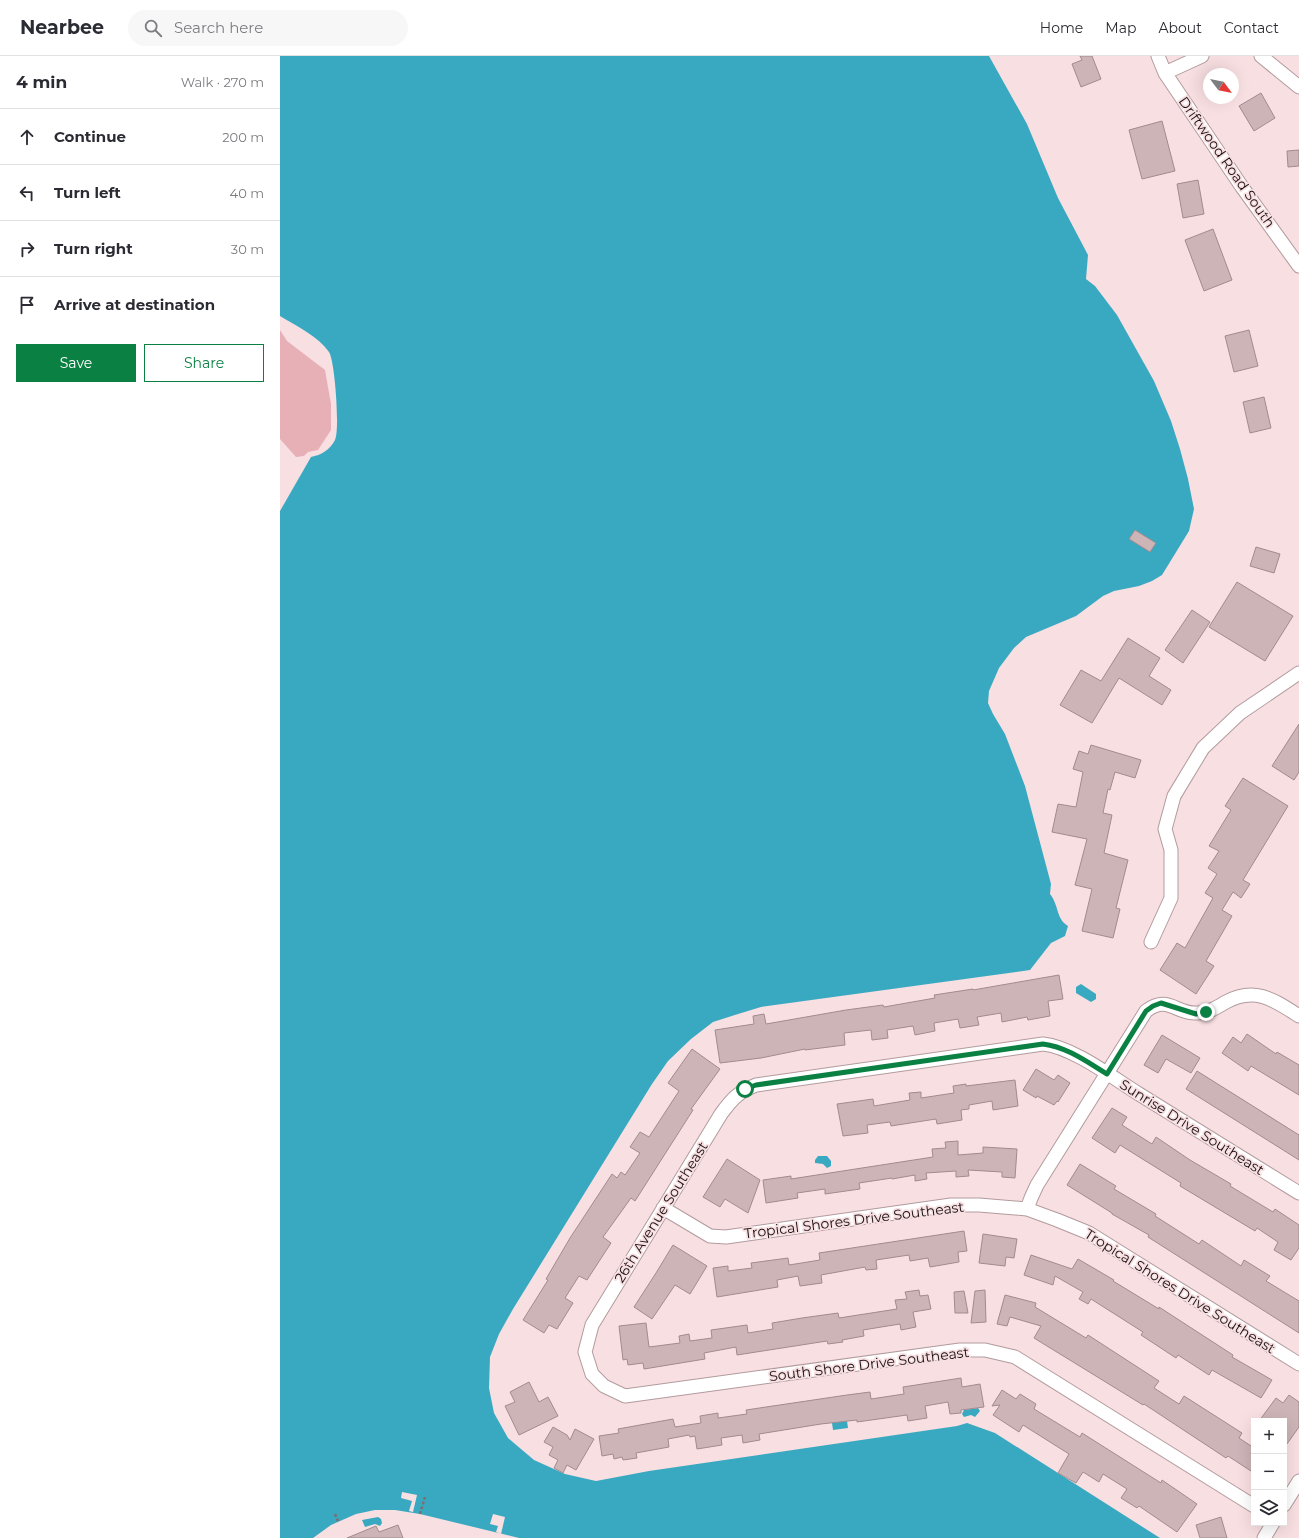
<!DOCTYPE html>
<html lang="en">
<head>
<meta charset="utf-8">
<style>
	:root { --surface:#fff; --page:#f7f7f7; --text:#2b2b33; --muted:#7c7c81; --line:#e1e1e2; --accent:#0b8043 }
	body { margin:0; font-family:Montserrat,sans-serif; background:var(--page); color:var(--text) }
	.controls { position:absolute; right:12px; bottom:12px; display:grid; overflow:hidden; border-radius:0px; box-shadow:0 4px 16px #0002 }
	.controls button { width:36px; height:36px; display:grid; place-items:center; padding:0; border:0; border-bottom:1px solid var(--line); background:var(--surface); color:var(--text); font:20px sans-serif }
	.compass { position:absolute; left:923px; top:12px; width:36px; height:36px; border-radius:50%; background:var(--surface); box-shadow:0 4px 16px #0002; rotate:122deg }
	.stop { position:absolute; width:12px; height:12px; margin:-9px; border:3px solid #0b8043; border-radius:50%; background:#fff }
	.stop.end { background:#0b8043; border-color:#fff; box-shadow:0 1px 4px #0008 }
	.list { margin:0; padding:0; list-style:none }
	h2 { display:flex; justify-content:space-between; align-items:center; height:52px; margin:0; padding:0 16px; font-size:17px }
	h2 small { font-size:13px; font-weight:400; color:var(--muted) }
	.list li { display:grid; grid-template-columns:26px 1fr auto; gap:12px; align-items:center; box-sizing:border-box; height:56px; padding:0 16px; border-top:1px solid var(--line) }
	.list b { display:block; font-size:15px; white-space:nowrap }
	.list em { font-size:13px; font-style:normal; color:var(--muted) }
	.actions { display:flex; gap:8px; padding:12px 16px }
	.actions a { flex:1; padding:9px 0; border:1px solid var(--accent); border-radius:0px; text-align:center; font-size:14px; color:var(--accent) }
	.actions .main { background:var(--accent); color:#fff }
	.icon { flex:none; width:22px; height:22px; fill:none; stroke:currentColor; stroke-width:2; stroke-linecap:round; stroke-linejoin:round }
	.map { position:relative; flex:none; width:1019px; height:1482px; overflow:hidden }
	header { display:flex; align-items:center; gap:24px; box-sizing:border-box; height:56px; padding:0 20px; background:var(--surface); border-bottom:1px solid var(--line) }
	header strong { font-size:19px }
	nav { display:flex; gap:22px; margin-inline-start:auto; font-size:14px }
	.search { width:280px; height:36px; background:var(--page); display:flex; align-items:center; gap:10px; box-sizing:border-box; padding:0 14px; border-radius:22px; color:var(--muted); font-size:15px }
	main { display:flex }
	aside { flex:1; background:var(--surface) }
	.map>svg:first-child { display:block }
</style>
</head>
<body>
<header>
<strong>Nearbee</strong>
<div class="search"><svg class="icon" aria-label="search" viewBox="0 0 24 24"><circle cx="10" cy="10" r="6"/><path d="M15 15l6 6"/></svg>Search here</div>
<nav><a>Home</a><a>Map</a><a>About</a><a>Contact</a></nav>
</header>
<main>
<aside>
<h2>4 min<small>Walk · 270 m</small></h2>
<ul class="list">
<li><svg class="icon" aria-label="ahead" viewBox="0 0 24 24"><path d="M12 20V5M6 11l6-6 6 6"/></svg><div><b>Continue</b></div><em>200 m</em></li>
<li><svg class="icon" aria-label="left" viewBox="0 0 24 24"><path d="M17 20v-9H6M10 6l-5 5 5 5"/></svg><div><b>Turn left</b></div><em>40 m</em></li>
<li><svg class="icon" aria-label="right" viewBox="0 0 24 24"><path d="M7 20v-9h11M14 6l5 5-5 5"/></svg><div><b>Turn right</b></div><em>30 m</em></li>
<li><svg class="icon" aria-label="arrive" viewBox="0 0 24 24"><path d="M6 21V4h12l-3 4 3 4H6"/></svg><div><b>Arrive at destination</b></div></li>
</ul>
<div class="actions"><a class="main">Save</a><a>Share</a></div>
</aside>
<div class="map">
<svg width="1019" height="1482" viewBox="0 0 1019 1482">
	<rect width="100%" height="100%" fill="#f8dfe2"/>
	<path fill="#e7afb6" d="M0,274l7,11 38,29 6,34v26l-13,20 -10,2 -4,4 -8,1 -16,-18z"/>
	<path fill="#39a9c1" d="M0,0h709l38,68 31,74 30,57 -2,24 9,7 22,29 37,66 17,40 9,28 8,30 6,30 -5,22 -27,44 -10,6 -13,5 -25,5 -11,5 -27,20 -50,21 -12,11 -15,20 -10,23 -1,12 5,11 12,20 20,52 26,98 -1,10c9,11 6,25 18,32l-3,10 -14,7 -21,27 -269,37 -23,7 -25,8 -22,17 -23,22 -16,23 -139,225 -14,25 -9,23 -1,31 5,25 14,25 26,22 31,14 31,7 53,-10 308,-45 10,-3 28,10 165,105h-641l-99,-24 -25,-4h-20l-19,4 -25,11 -18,13h-33v-1027l31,-54c10,-2 19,-7 24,-17 5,-10 0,-79 -6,-88 -11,-16 -33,-26 -49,-36z
		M801,928l15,10v5l-5,3 -15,-9v-6z
		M538,1100h9l4,5v5l-4,2 -4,-4 -8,-1v-3z
		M698,1352l2,3 -5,6 -4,-2 -7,2 -2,-3 2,-4z
		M567,1365l1,7 -15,2 -1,-7z
		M98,1461l3,2 1,4 -2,3 -5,-2 -10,3 -3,-7z"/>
	<path fill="#f8dfe2" d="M122,1436l15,3 -4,17 -4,-1 3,-10 -11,-3z
		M213,1458l12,3 -4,17 -5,-2 2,-6 -8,-2z"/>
	<path fill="#ccb4b7" stroke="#a28b8e" d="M800,0h12l9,23 -20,8 -9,-23 10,-4z
		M981,37l14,25 -21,13 -15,-25z
		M882,65l13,50 -33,8 -13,-49z
		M1019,94v16l-11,1 -1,-16z
		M918,124l6,34 -21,4 -6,-34z
		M933,173l19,51 -28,11 -19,-51z
		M969,274l9,36 -24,6 -9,-36z
		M984,341l7,31 -21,5 -7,-31z
		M855,474l21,13 -6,9 -21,-13z
		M976,491l24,7 -6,19 -24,-7z
		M957,526l56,34 -28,45 -56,-34z
		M912,554l18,12 -27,41 -18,-13z
		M848,582l32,20 -11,18 22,14 -9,15 -43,-27 -27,45 -32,-18 21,-35 20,11z
		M1019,668v48l-5,8 -22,-14z
		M811,689l50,15 -6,18 -20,-6 -5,18 -2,-1 -5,24 9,2 -8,38 24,7 -12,48 4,1 -7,29 -31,-7 10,-42 -17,-4 12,-46 -35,-7 6,-28 18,3 7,-35 -10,-3 6,-18 9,3z
		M963,722l45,28 -45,74 7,4 -9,14 -8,-6 -11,18 10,6 -26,45 8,5 -18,28 -36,-24 17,-27 8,5 28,-50 -8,-5 12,-19 -9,-6 11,-17 -10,-5 22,-36 -6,-4z
		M779,919l4,24 -15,2 2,15 -22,4 -1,-3 -25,5 -1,-9 -24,4 2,8 -19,3 -2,-9 -24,4 1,8 -20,4 -2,-9 -26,4 1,8 -16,2 -1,-10 -27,3 1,12 -40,5v-1l-44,9 -41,5 -5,-33 39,-6 -1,-8 11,-2 2,10 80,-14 37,-5 1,2 51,-9 -1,-3 39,-6v1z
		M967,978l29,20 1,-2 22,13v30l-48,-29 -3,5 -26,-18 11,-16 8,6z
		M882,979l38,23 -9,15 -25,-14 -8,14 -14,-8z
		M412,993l28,20 -29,40 2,1 -58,91 -4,-3 -28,39 8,6 -24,37 -8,-4 -14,22 8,5 -16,26 -8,-4 -5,8 -21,-13 25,-40 -2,-1 24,-41 42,-64 5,4 4,-6 4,3 15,-22 -10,-6 10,-15 9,5 30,-46 -11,-8z
		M756,1013l18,11 4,-5 12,8 -12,19 -1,-1 -3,4 -17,-9 -1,2 -13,-8z
		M917,1015l102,64v25l-113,-71z
		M735,1024l3,26 -25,4 -1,-9 -23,4v4l-8,1 1,10 -25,4 -1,-5 -45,7 -1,-4 -23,3 1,8 -25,3 -6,-32 36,-5 1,7 36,-6 -1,-7 12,-1v6l33,-5 -1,-7 13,-2v2z
		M832,1052l15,9 -5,8 30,19 4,-7 34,23 41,24 -1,2 43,26 2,-3 24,16v23l-8,12 -17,-10 4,-8 -21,-14 -2,3 -75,-45 1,-3 -61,-38 -5,8 -23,-15z
		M678,1085v14l25,-2v-6l34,2 -2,29 -13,-1v-5l-34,-2 1,6 -13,1v-6l-30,2 1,6 -12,2v-6l-23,4v-1l-33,5 1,6 -35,5v-5l-28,4 1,5 -32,5 -3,-23 28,-4v3l142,-22 -1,-8 14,-1 -1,-6z
		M447,1103l33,21 -12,33 -23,-14 -5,8 -17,-10z
		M800,1108l36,22 -2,3 42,25 -1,2 44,28 3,-4 39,26 3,-6 26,16 -4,5 33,20v32l-151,-96 1,-2 -37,-21v-1l-45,-28z
		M684,1175l3,20 -9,1 1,10 -29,5 -2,-9 -18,3 -1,-6 -33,5 1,9 -11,1 -1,-3 -44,8 1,8 -22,3 -2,-10 -21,4 1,7 -61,10 -4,-29 15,-2v5l24,-3 -1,-5 37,-5 1,7 31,-5 -1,-7z
		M703,1178l34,5 -3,19 -8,-1 -1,9 -26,-3z
		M393,1189l34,21 -17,28 -15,-9 -23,34 -18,-12 22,-34z
		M751,1199l41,14 6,-10 36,21 -1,1 46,28v-2l74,48 -1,2 40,23 -11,18 -49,-28 -3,5 -31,-20 -2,3 -35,-23 2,-3 -52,-33 -3,5 -9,-5 4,-7 -28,-16 -2,9 -29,-10z
		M639,1234l1,6 8,-1 3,14 -18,3 3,15 -15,3 -1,-6 -37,6 1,6 -22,4 1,2 -15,2 -1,-3 -90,14 -1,-8 -32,6 1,6 -61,10 -1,-6 -15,2 -1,-6 -4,1 -4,-34 27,-3 3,24 31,-4 -1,-7 10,-2 1,7 22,-3 -1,-8 36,-5 1,8 25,-4 -1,-6 30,-5 36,-5 1,5 58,-9 -2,-9 12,-1 -2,-7z
		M705,1234l1,32 -15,1 4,-32z
		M684,1235l4,22h-13l-1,-21z
		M725,1239l31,8 -1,4 51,31 2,-3 71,46 -5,7 25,16 5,-8 58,37 -3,5 15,10v25l-26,-17 -2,2 -82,-54 -1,1 -109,-67 7,-12 -31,-9 -3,9 -10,-2z
		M681,1322l1,9 18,-3 4,23 -23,3v3l-11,1 -2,-12 -23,4 2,12 -19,3 -1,-6 -50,7v-2l-36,4 -62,10 1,6 -17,3 -1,-8 -21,3 1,7 -25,4 -2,-13 -5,1 -1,-2 -21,4 1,8 -33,6 1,5 -14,2 -1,-3 -8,2 -1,-5 -11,2 -3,-20 20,-3 -1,-4 55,-10 2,8 26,-4 -1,-7 18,-3v5l29,-4 -1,-4 101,-15 23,-3 1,7 33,-5 -1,-7z
		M249,1326l10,20 9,-5 10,19 -39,19 -14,-29 10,-4 -5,-10z
		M722,1334l14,9 4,-5 16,10 -2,5 46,28 2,-4 79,50 1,-3 35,24 -20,28 -38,-26 -2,2 -16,-10 6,-9 -24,-15 -4,8 -16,-10 -7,11 -18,-10 11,-19 -46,-29 -4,7 -26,-17 7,-10 -8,1z
		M1009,1339l10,7v25l-15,21v-27h-25l17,-23 7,5z
		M273,1371l14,8 3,5 5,-11 19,10 -18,31 -9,-5 -4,8 -9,-5 4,-8 -9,-5 4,-8 -9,-5z
		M941,1461l6,21h-27l-4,-13z
		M118,1469l5,13h-56l29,-12 3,6z"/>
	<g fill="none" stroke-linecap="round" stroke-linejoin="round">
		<defs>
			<path id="minor" d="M878,0l7,17 77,114 57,79
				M981,0l38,31
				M885,17l37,-17
				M871,886l20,-44v-48l-6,-21 9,-33 29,-48 37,-35 59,-40
				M383,1152l47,28 16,1 225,-32h28l48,4 30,11 32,13 210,131
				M747,1153l4,-11 6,-13 109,-174c23,-17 30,4 52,2 11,0 19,-6 28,-11 29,-16 48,-2 73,14
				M1004,1449l15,-24
				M974,1450l-239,-149 -30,-7h-25l-335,46 -21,-10 -12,-12 -7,-22 7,-27 129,-211c11,-15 17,-22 35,-29l287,-41c30,3 70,34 96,50 54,33 107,66 160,99
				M984,1482l9,-15"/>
		</defs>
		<use href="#minor" stroke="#b29b9e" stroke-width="15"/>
		<path stroke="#7d6e70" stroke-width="2.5" stroke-dasharray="3 2" stroke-linecap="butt" d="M55,1458l3,7
			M140,1458l5,-17"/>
		<use href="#minor" stroke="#fff" stroke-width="13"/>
	</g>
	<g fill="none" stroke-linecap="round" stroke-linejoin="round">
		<path stroke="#0b8043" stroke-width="5" d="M465,1033l11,-4 287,-41c24,3 44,18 64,30l39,-63 7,-5 8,-3 35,11 10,-2"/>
	</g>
	<g text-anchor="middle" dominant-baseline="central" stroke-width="3.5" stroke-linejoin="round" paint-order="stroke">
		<g font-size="14" fill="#191112" stroke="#f8dfe2">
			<text transform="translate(947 106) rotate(55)">Driftwood Road South</text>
			<text transform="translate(912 1071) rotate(32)">Sunrise Drive Southeast</text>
			<text transform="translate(381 1156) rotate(-58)">26th Avenue Southeast</text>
			<text transform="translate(574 1164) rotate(-7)">Tropical Shores Drive Southeast</text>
			<text transform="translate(900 1235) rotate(32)">Tropical Shores Drive Southeast</text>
			<text transform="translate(589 1308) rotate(-7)">South Shore Drive Southeast</text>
		</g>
	</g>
</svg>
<div class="controls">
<button>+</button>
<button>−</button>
<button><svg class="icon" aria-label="layers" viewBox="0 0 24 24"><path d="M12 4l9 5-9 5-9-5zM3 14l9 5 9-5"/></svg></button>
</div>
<svg class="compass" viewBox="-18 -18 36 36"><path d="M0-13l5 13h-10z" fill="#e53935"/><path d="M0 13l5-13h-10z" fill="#7c7c81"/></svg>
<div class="stop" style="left:465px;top:1033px"></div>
<div class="stop end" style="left:926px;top:956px"></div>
</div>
</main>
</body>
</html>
